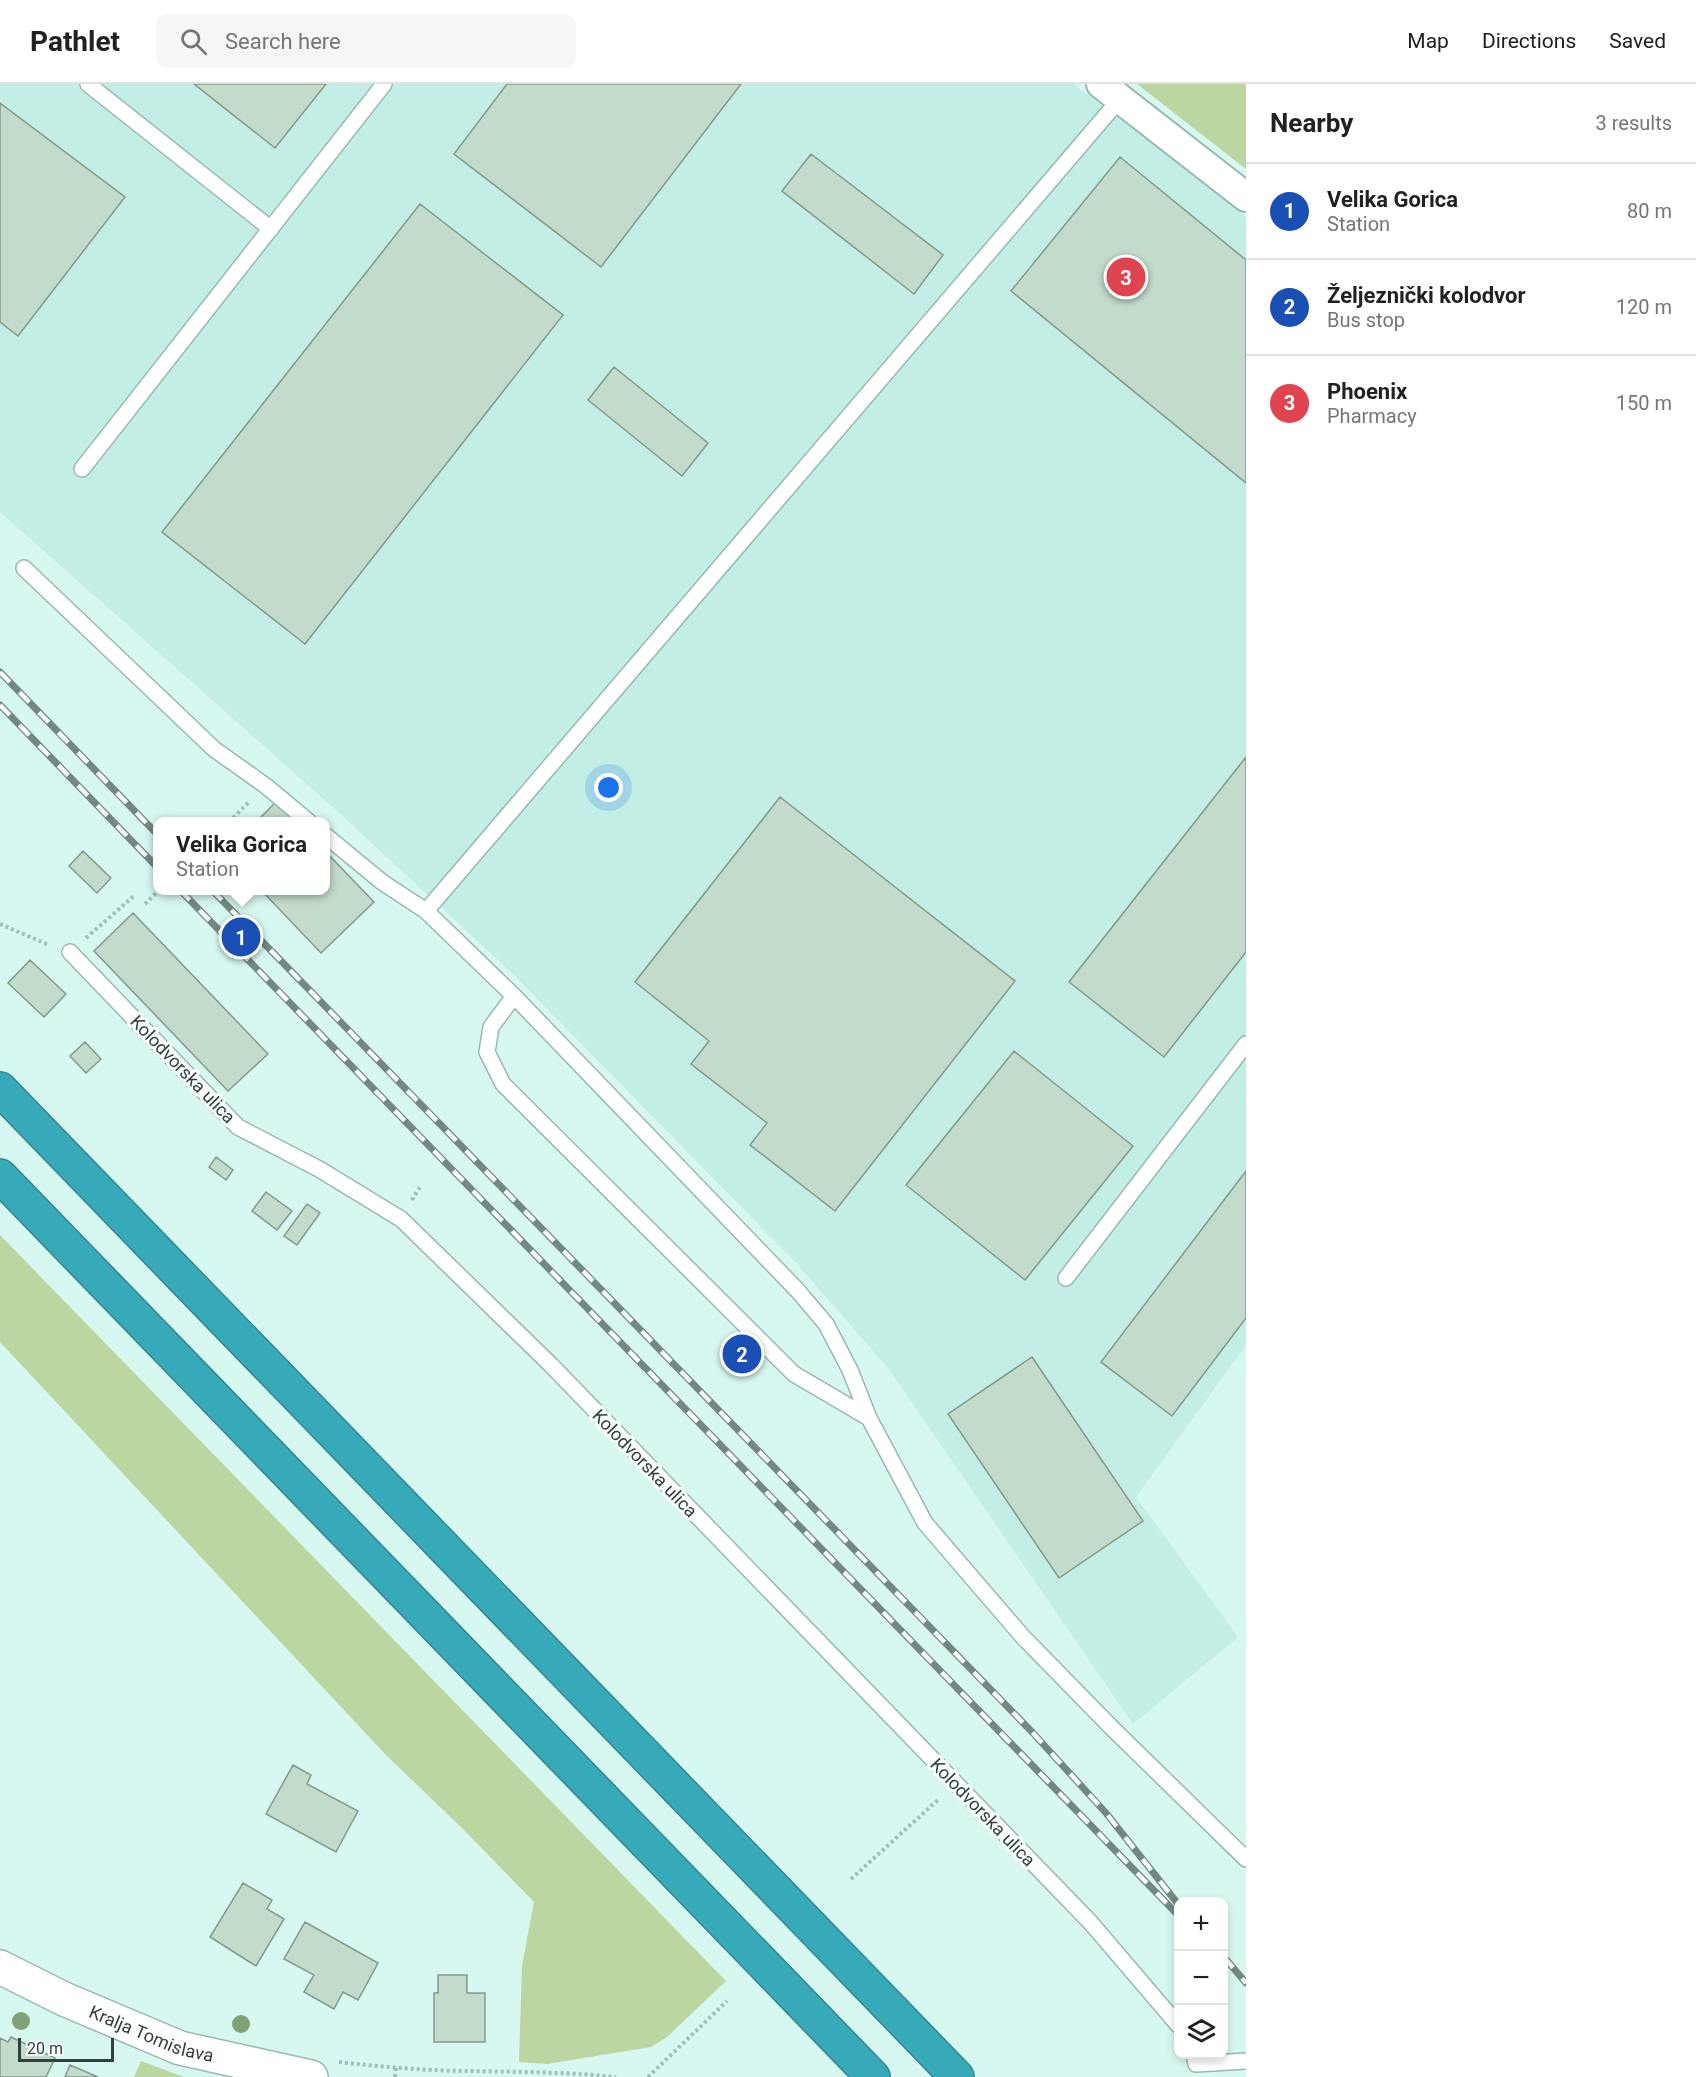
<!DOCTYPE html>
<html lang="en">
<head>
<meta charset="utf-8">
<style>
	:root { --surface:#fff; --page:#f6f6f6; --text:#202124; --muted:#757577; --line:#e0e0e0; --accent:#db2777 }
	body { margin:0; font-family:Roboto,sans-serif; background:var(--page); color:var(--text) }
	.controls { position:absolute; right:18px; bottom:18px; display:grid; overflow:hidden; border-radius:12px; box-shadow:0 3px 9px #0003 }
	.controls button { width:54px; height:54px; display:grid; place-items:center; padding:0; border:0; border-bottom:2px solid var(--line); background:var(--surface); color:var(--text); font:30px sans-serif }
	.scale { position:absolute; left:18px; bottom:15px; width:96px; box-sizing:border-box; padding-left:6px; border:3px solid #323f3d; border-top:0; font-size:16px; line-height:21px; white-space:nowrap; color:#323f3d; -webkit-text-stroke:4px #f8fffd; paint-order:stroke }
	.you { position:absolute; left:609px; top:704px; width:21px; height:21px; margin:-15px; border:4px solid #fff; border-radius:50%; background:#1a73e8; box-shadow:0 0 0 9px #1a73e833 }
	.badge { display:grid; place-items:center; width:39px; height:39px; border-radius:50%; background:var(--accent); color:#fff; font-size:20px; font-weight:700 }
	.pin { position:absolute; translate:-50% -50%; border:3px solid #fff; box-shadow:0 2px 6px #0006 }
	.popup { position:absolute; left:153px; top:733px; width:177px; height:78px; box-sizing:border-box; display:grid; place-content:center; border-radius:12px; background:var(--surface); filter:drop-shadow(0 2px 4px #0005); font-size:20px; white-space:nowrap; color:var(--muted) }
	.popup b { font-size:22px; color:var(--text) }
	.popup::after { content:''; position:absolute; left:50%; top:100%; margin-left:-12px; border:12px solid transparent; border-top-color:var(--surface) }
	.list { margin:0; padding:0; list-style:none }
	h2 { display:flex; justify-content:space-between; align-items:center; height:78px; margin:0; padding:0 24px; font-size:26px }
	h2 small { font-size:20px; font-weight:400; color:var(--muted) }
	.list li { display:grid; grid-template-columns:39px 1fr auto; gap:18px; align-items:center; box-sizing:border-box; height:96px; padding:0 24px; border-top:2px solid var(--line) }
	.list b { display:block; font-size:22px; white-space:nowrap }
	.list p { margin:0; font-size:20px; white-space:nowrap; color:var(--muted) }
	.list em { font-size:20px; font-style:normal; color:var(--muted) }
	.icon { flex:none; width:33px; height:33px; fill:none; stroke:currentColor; stroke-width:2; stroke-linecap:round; stroke-linejoin:round }
	.map { position:relative; flex:none; width:1246px; height:1993px; overflow:hidden }
	header { display:flex; align-items:center; gap:36px; box-sizing:border-box; height:84px; padding:0 30px; background:var(--surface); border-bottom:2px solid var(--line) }
	header strong { font-size:28px }
	nav { display:flex; gap:33px; margin-inline-start:auto; font-size:21px }
	.search { width:420px; height:54px; background:var(--page); display:flex; align-items:center; gap:15px; box-sizing:border-box; padding:0 21px; border-radius:12px; color:var(--muted); font-size:22px }
	main { display:flex }
	aside { flex:1; background:var(--surface) }
	.map>svg:first-child { display:block }
</style>
</head>
<body>
<header>
<strong>Pathlet</strong>
<div class="search"><svg class="icon" aria-label="search" viewBox="0 0 24 24"><circle cx="10" cy="10" r="6"/><path d="M15 15l6 6"/></svg>Search here</div>
<nav><a>Map</a><a>Directions</a><a>Saved</a></nav>
</header>
<main>
<div class="map">
<svg width="1246" height="1993" viewBox="0 0 1246 1993">
	<rect width="100%" height="100%" fill="#d7f8f1"/>
	<path fill="#c3eee5" d="M0,0h1074l172,132v1129l-110,152 102,140 -105,87 -245,-356 -89,-102 -286,-292 -177,-164 -336,-298z"/>
	<path fill="#bbd6a0" d="M1137,0h109v85z
		M0,1151l726,746 -59,56 -16,10 -104,17 -28,-2 3,-97 12,-63 -71,-73 -77,-74 -386,-413z
		M141,1977l43,16h-50z"/>
	<path fill="#c2dbca" stroke="#839a8a" stroke-width="1.5" d="M194,0h132l-51,64z
		M507,0h234l-140,183 -147,-113z
		M0,19l125,94 -107,139 -18,-14z
		M811,70l132,101 -29,39 -132,-103z
		M1120,73l126,103v223l-235,-192z
		M420,120l143,111 -258,329 -143,-112z
		M614,283l94,76 -26,33 -94,-76z
		M1246,673v195l-82,105 -95,-75z
		M780,713l235,184 -180,230 -85,-66 17,-22 -76,-59 18,-23 -74,-59z
		M277,717l19,21h-40z
		M83,767l28,27 -14,15 -28,-27z
		M325,767l49,51 -53,51 -60,-63h64z
		M133,829l135,141 -40,37 -134,-140z
		M30,876l36,34 -22,23 -36,-34z
		M85,958l16,17 -15,14 -16,-17z
		M1014,967l119,95 -108,134 -119,-95z
		M216,1073l17,13 -7,10 -17,-13z
		M1246,1087v147l-74,98 -71,-54z
		M266,1108l26,19 -15,19 -25,-19z
		M307,1120l13,9 -23,32 -13,-9z
		M1032,1273l111,164 -84,57 -111,-164z
		M293,1681l18,10 -4,9 51,27 -22,41 -70,-38z
		M243,1799l29,17 -5,9 17,10 -28,47 -46,-29z
		M305,1838l73,41 -20,37 -15,-8 -9,17 -30,-17 10,-17 -30,-16z
		M438,1891h29v18h18v49h-51v-49h4z
		M11,1953l44,21 -9,19h-46v-39l8,4z
		M70,1981l28,12h-33z"/>
	<g fill="none" stroke-linecap="round" stroke-linejoin="round">
		<defs>
			<path id="service" d="M88,0l183,145
				M82,385l302,-385
				M24,484l190,181 52,37 43,36
				M325,751l57,47 44,29 88,85 284,295 28,33 24,46 19,48 56,105 98,114 89,91 134,131
				M426,827l694,-812
				M70,868l168,175 81,42 82,50 150,146 540,558 87,102
				M514,912l-23,31 -4,25 16,32 291,290 75,44
				M1066,1194l180,-234
				M1194,1970l2,10 50,-3"/>
			<path id="minor" d="M1101,0l145,113"/>
			<g id="tertiary">
				<path id="s1" d="M0,1883l64,32 116,49 131,29"/>
			</g>
			<path id="motorway" d="M0,1005l957,988
				M0,1092l873,901"/>
		</defs>
		<use href="#service" stroke="#98b8b1" stroke-width="18"/>
		<use href="#minor" stroke="#98b8b1" stroke-width="32"/>
		<use href="#tertiary" stroke="#98b8b1" stroke-width="36"/>
		<use href="#motorway" stroke="#35858e" stroke-width="36"/>
		<path stroke="#a3beb8" stroke-width="4" stroke-dasharray="3 3" stroke-linecap="butt" d="M229,738l21,-21
			M145,820l14,-14
			M0,840l49,21
			M86,854l49,-43
			M412,1116l8,-13
			M851,1795l88,-80
			M339,1978c44,5 89,9 134,9 48,1 95,1 143,6
			M395,1993l1,-9
			M648,1993l79,-76"/>
		<use href="#service" stroke="#fff" stroke-width="15"/>
		<use href="#minor" stroke="#fff" stroke-width="28"/>
		<use href="#tertiary" stroke="#fff" stroke-width="33"/>
		<use href="#motorway" stroke="#36aab9" stroke-width="33"/>
		<defs>
			<path id="rail" d="M0,588l157,162
				M0,621l157,162
				M180,806l998,1025
				M212,806l821,843 73,80 72,91
				M1224,1873l22,26"/>
		</defs>
		<use href="#rail" stroke="#738884" stroke-width="7"/>
		<use href="#rail" stroke="#f8fffd" stroke-width="4.5" stroke-dasharray="14" stroke-linecap="butt"/>
	</g>
	<g fill="#82a176">
		<circle cx="21" cy="1937" r="9"/>
		<circle cx="241" cy="1940" r="9"/>
	</g>
	<g text-anchor="middle" dominant-baseline="central" stroke-width="6" stroke-linejoin="round" paint-order="stroke">
		<g font-size="18" fill="#323f3d" stroke="#f8fffd">
			<text transform="translate(183 985) rotate(46)">Kolodvorska ulica</text>
			<text transform="translate(645 1379) rotate(46)">Kolodvorska ulica</text>
			<text transform="translate(983 1728) rotate(46)">Kolodvorska ulica</text>
			<text stroke="none"><textPath href="#s1" startOffset="166">Kralja Tomislava</textPath></text>
		</g>
	</g>
</svg>
<div class="controls">
<button>+</button>
<button>−</button>
<button><svg class="icon" aria-label="layers" viewBox="0 0 24 24"><path d="M12 4l9 5-9 5-9-5zM3 14l9 5 9-5"/></svg></button>
</div>
<div class="scale">20 m</div>
<div class="you"></div>
<div class="pin badge" style="left:241px;top:853px;background:#1a4fb4">1</div>
<div class="popup"><b>Velika Gorica</b>Station</div>
<div class="pin badge" style="left:742px;top:1270px;background:#1a4fb4">2</div>
<div class="pin badge" style="left:1126px;top:193px;background:#e0444e">3</div>
</div>
<aside>
<h2>Nearby<small>3 results</small></h2>
<ul class="list">
<li><span class="badge" style="background:#1a4fb4">1</span><div><b>Velika Gorica</b><p>Station</p></div><em>80 m</em></li>
<li><span class="badge" style="background:#1a4fb4">2</span><div><b>Željeznički kolodvor</b><p>Bus stop</p></div><em>120 m</em></li>
<li><span class="badge" style="background:#e0444e">3</span><div><b>Phoenix</b><p>Pharmacy</p></div><em>150 m</em></li>
</ul>
</aside>
</main>
</body>
</html>
